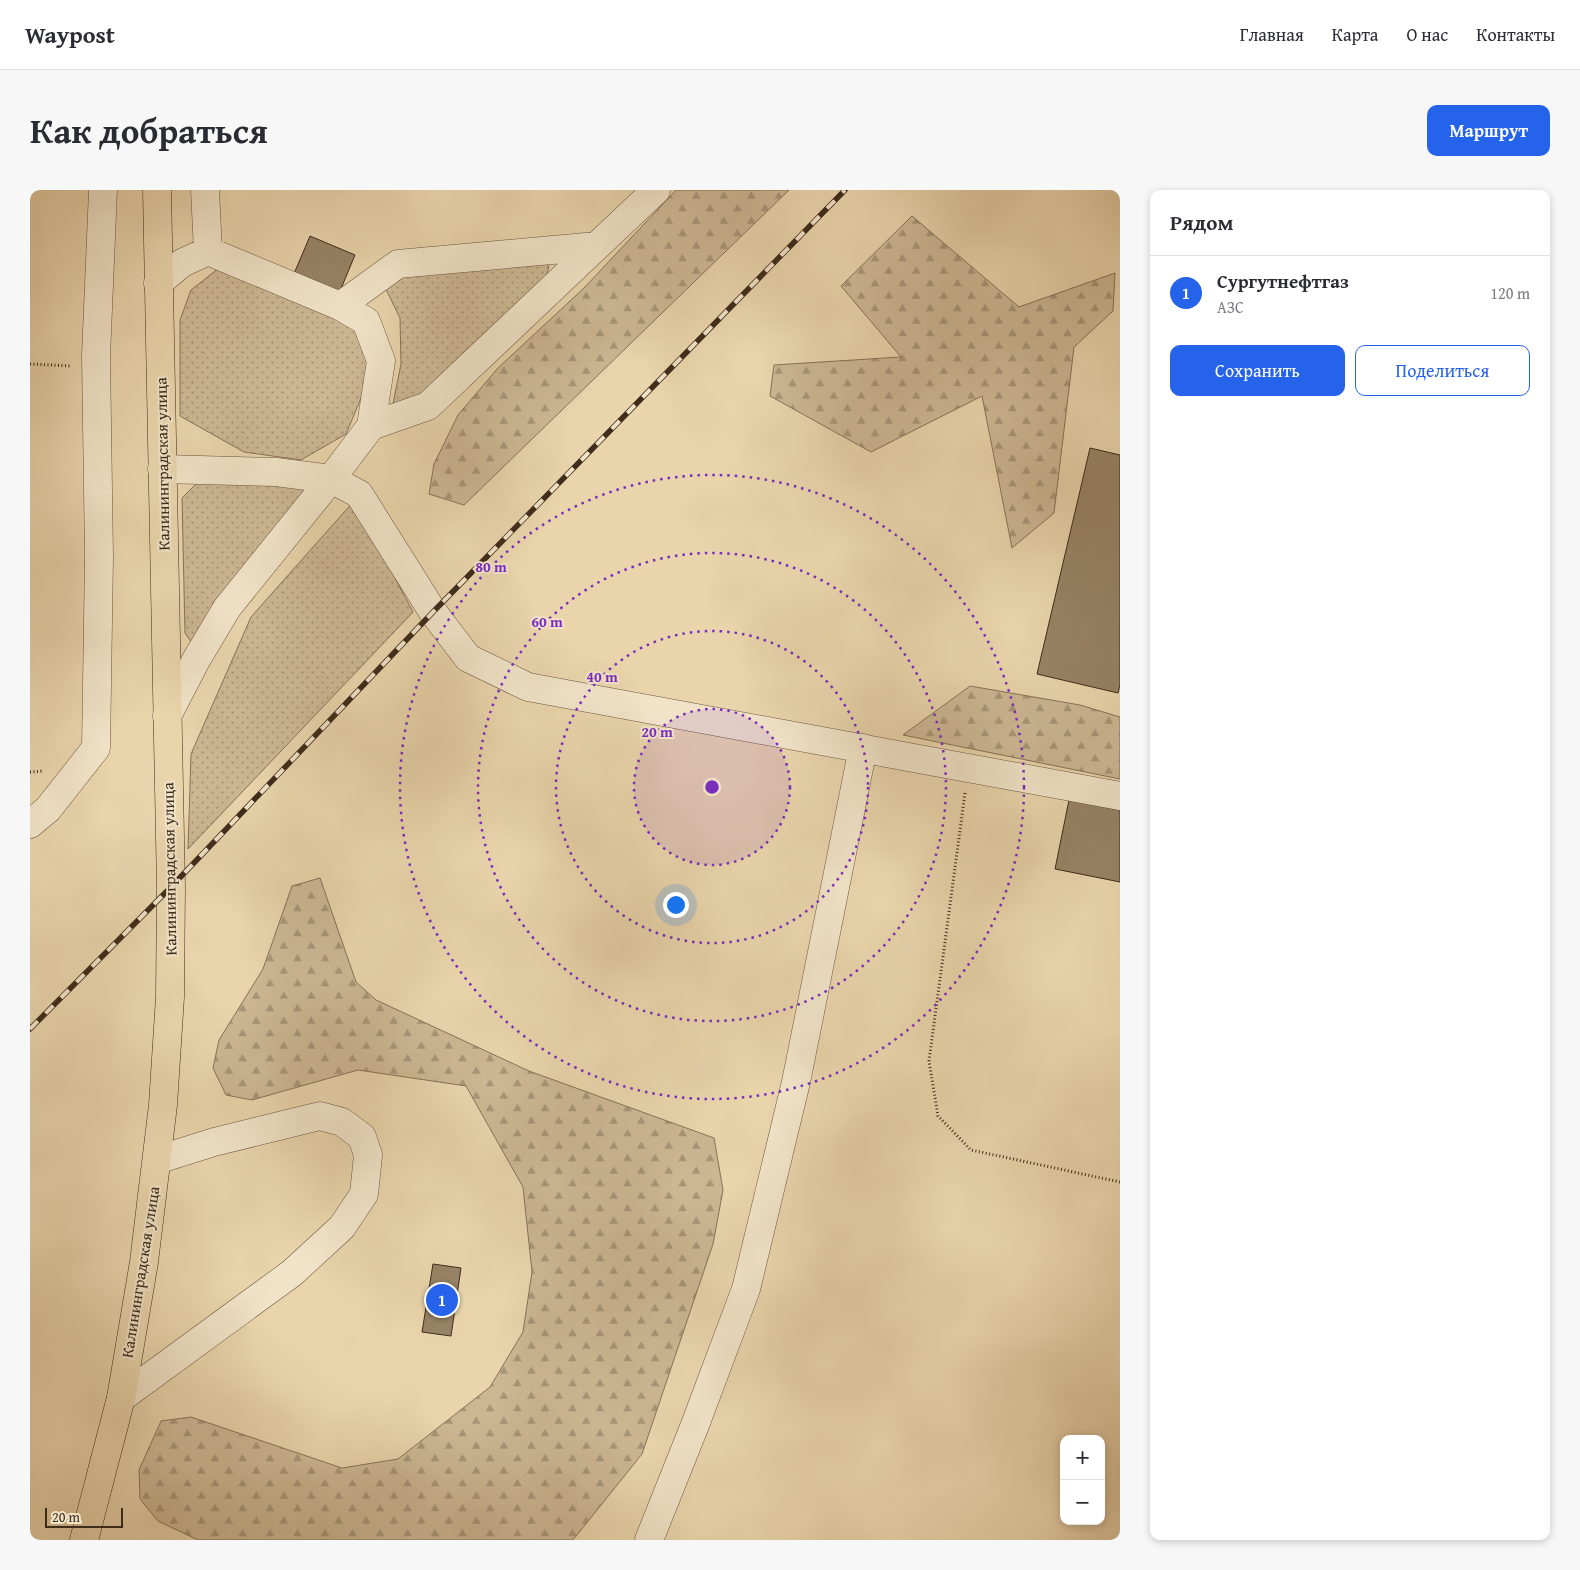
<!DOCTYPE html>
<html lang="ru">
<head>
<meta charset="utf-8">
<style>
	:root { --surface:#fff; --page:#f7f7f7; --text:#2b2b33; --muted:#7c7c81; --line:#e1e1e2; --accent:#2563eb }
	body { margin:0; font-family:"Gentium Book Plus",serif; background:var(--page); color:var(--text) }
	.controls { position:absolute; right:15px; bottom:15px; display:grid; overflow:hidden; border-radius:10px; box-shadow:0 2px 8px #0003 }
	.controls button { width:45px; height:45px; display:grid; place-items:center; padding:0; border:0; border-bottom:1px solid var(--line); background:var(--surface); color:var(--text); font:25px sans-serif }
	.scale { position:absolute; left:15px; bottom:12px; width:78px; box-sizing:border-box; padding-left:5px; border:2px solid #3f2c1b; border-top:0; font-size:14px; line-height:18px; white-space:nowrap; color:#3f2c1b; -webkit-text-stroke:4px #f1e3c8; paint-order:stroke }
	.you { position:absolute; left:645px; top:714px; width:18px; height:18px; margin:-12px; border:4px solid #fff; border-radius:50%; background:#1a73e8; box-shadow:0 0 0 8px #1a73e833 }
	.badge { display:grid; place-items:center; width:32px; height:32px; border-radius:50%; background:var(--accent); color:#fff; font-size:16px; font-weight:700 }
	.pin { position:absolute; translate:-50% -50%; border:2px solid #fff; box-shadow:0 1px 5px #0006 }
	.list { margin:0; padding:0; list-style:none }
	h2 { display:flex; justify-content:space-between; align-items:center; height:65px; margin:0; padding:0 20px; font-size:21px }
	h2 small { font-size:16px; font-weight:400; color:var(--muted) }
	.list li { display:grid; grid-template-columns:32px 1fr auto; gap:15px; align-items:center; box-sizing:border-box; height:75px; padding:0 20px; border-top:1px solid var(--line) }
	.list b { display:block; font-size:19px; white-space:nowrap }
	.list p { margin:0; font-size:16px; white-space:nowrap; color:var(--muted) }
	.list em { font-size:16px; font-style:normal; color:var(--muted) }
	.actions { display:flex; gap:10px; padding:15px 20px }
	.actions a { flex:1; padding:11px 0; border:1px solid var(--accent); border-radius:10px; text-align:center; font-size:18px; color:var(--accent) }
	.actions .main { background:var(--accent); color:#fff }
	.map { position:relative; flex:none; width:1090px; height:1350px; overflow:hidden; border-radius:10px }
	header { display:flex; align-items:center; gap:30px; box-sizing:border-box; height:70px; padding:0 25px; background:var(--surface); border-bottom:1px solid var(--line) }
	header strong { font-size:24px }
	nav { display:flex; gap:28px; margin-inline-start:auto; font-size:18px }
	.intro { display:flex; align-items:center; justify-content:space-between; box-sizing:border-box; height:120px; padding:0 30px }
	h1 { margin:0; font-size:35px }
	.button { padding:12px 22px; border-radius:10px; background:var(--accent); color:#fff; font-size:18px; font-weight:700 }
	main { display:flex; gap:30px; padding:0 30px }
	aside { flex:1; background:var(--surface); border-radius:10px; box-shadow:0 2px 8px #0003 }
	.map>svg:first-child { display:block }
</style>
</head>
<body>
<header>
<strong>Waypost</strong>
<nav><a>Главная</a><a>Карта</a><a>О нас</a><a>Контакты</a></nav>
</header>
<div class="intro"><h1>Как добраться</h1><a class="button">Маршрут</a></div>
<main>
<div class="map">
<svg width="1090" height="1350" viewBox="0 0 1090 1350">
	<defs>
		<pattern id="grass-dots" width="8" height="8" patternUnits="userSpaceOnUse" patternTransform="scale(1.25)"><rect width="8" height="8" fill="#ccb793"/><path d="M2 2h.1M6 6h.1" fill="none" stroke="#a79577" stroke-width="1.8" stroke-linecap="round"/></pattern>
		<pattern id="forest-firs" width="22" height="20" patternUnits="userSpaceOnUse" patternTransform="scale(1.25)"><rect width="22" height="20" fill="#ccb793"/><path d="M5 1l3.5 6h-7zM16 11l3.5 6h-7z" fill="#a79577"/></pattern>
	</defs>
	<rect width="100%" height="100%" fill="#e9d4ab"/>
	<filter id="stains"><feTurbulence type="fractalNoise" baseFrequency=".004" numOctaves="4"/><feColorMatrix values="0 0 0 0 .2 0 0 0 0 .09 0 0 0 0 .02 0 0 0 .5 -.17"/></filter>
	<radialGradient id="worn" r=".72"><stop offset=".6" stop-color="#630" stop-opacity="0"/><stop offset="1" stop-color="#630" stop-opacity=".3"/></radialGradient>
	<path fill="url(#grass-dots)" stroke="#867257" d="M509,68l10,8 -4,16 -126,116 -26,6 8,-40 -1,-46 -16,-33 24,-14z
		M189,78l145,63 5,48 -23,55 -45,26 -57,-8 -64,-36v-96l11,-30z
		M168,292l119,3 -123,161 -9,-13 -3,-135z
		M324,311l59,111 -225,237 3,-95 60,-137z"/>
	<path fill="url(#forest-firs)" stroke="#867257" d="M646,0h113l-325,315 -35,-11 5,-30 24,-49 40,-47 86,-80z
		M882,26l107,91 96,-34 -2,38 -39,36 -20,166 -42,35 -30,-152 -111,56 -101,-56 4,-31 127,-8 -60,-71z
		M940,496l110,19 40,12v62l-217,-44z
		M290,688l36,104 20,18 153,71 185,67 9,52 -10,54 -71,210 -69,86h-375l-40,-19 -18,-22 -1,-29 22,-49 30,-4 151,51 56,-9 92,-72 33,-55 9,-60 -9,-85 -57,-101 -108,-16 -106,30 -26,-5 -13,-27 6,-28 44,-71 29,-83z"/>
	<path fill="#978366" stroke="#3f2c1b" d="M280,46l45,19 -17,41 -45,-20z
		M1060,258l30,7v230l-2,8 -81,-19z
		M1039,610l51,10v72l-65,-13z
		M403,1074l28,4 -10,68 -29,-4z"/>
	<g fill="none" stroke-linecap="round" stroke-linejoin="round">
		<defs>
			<path id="minor" d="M175,0l3,61
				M128,93l24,-20 26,-12 132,55 26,15 15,40 -10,65 -40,53 -104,129 -31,52 -29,56
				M310,116l58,-42 199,-18
				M341,236l57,-20 228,-216
				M132,279l114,3 55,7 28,15 74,118 35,46 60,29 592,109
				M0,634l18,-15 48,-61 3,-191 -3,-201 7,-166
				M91,1208l171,-125 50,-46 22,-33 4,-39 -6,-18 -20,-15 -22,-6 -106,26 -57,18
				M619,1350l46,-115 51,-136 50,-207 67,-334"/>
			<path id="highway" d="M54,1350l37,-142 23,-136 19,-157 7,-108 1,-110 -14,-697"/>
		</defs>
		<use href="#minor" stroke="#6a563f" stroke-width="29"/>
		<use href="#highway" stroke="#3f2c1b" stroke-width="29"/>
		<path stroke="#3f2c1b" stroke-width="3" stroke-dasharray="1 2.5" stroke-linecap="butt" d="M0,174l41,2
			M0,582l13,-1
			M935,603l-36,268 9,55 33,34 149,32"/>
		<use href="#minor" stroke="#f1e3c8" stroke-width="28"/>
		<use href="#highway" stroke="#e9d4ab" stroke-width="28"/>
		<defs>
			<path id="rail" d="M0,839l141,-142 262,-275 412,-422"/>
		</defs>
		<use href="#rail" stroke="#3f2c1b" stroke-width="5.5"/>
		<use href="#rail" stroke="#f1e3c8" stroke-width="4" stroke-dasharray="11" stroke-linecap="butt"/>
	</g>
	<circle cx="682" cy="597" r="78" fill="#7b2cbf" fill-opacity=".12"/>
	<g fill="none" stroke="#7b2cbf" stroke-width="2.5" stroke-dasharray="2.5 5">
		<circle cx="682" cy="597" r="78"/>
		<circle cx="682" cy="597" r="156"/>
		<circle cx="682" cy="597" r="234"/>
		<circle cx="682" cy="597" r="312"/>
	</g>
	<g text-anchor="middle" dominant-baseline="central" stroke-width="4" stroke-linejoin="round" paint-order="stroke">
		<g font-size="16" fill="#3f2c1b" stroke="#f1e3c8">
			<text transform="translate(132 274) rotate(-91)">Калининградская улица</text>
			<text transform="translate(139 679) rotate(-91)">Калининградская улица</text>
			<text transform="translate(110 1082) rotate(-81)">Калининградская улица</text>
		</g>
	</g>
	<circle cx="682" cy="597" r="8" fill="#7b2cbf" stroke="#f1e3c8" stroke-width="2.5"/>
	<g font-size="15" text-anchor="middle" font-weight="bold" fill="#7b2cbf" stroke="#f1e3c8" stroke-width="4" stroke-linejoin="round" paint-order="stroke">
		<text x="461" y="382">80 m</text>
		<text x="517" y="437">60 m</text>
		<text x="572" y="492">40 m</text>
		<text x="627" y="547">20 m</text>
	</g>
	<rect width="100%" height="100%" filter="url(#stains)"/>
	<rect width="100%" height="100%" fill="url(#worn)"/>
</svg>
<div class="controls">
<button>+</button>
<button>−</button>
</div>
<div class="scale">20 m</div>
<div class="you"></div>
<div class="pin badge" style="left:412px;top:1110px">1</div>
</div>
<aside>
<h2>Рядом<small></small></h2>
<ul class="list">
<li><span class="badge">1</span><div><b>Сургутнефтгаз</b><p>АЗС</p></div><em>120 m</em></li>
</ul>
<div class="actions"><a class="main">Сохранить</a><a>Поделиться</a></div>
</aside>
</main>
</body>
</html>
